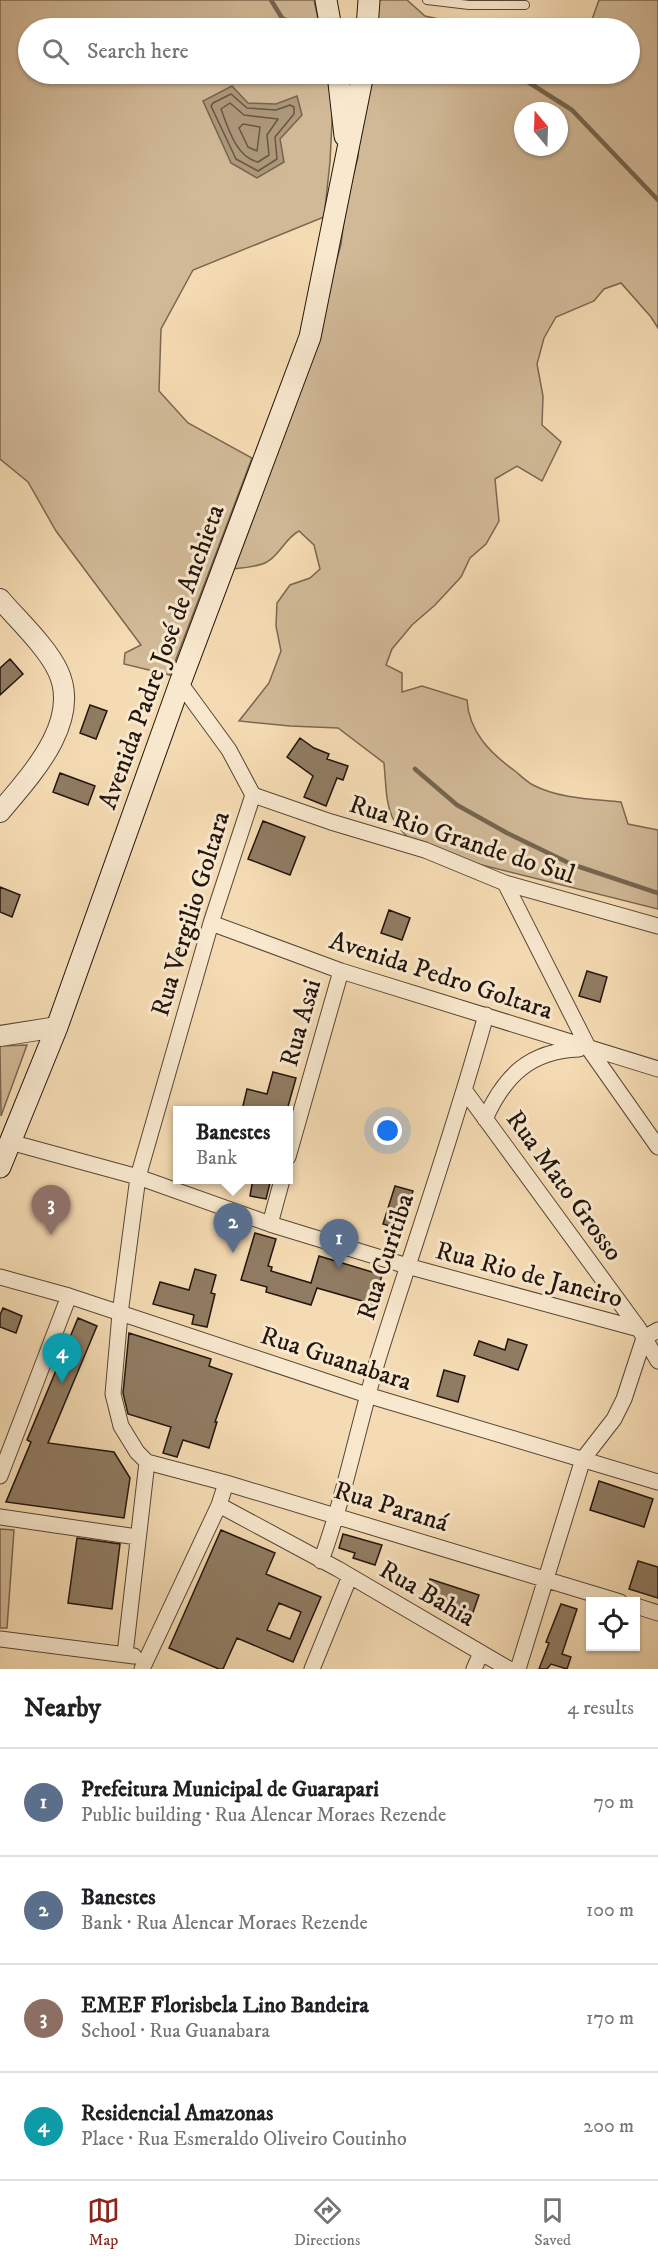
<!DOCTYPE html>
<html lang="en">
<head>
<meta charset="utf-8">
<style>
	:root { --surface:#fff; --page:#f6f6f6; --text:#202124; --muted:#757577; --line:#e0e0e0; --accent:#8f2418 }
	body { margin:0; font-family:"IM FELL DW Pica",serif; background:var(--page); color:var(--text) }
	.controls { position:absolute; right:18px; bottom:18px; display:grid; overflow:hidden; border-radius:0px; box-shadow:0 2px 4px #0004 }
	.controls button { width:54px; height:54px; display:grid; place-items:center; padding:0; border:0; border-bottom:2px solid var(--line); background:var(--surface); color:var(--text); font:30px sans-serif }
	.compass { position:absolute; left:514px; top:102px; width:54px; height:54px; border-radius:50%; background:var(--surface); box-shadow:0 2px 4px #0004; rotate:341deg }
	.you { position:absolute; left:388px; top:1131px; width:21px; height:21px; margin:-15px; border:4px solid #fff; border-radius:50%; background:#1a73e8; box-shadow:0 0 0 9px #1a73e833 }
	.badge { display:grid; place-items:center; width:39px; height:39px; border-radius:50%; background:var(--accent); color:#fff; font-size:20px; font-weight:700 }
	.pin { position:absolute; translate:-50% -50px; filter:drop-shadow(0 2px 3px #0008) }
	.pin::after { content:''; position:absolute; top:32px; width:21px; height:18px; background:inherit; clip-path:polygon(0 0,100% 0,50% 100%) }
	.popup { position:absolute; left:173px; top:1106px; width:120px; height:78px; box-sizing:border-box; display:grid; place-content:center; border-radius:0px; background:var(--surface); filter:drop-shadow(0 2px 4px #0005); font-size:20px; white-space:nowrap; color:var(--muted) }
	.popup b { font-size:22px; color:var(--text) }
	.popup::after { content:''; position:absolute; left:50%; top:100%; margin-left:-12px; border:12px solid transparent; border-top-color:var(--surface) }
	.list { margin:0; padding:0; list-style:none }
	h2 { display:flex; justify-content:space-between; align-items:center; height:78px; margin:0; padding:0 24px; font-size:26px }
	h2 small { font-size:20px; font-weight:400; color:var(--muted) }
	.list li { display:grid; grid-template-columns:39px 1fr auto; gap:18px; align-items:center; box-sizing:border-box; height:108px; padding:0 24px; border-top:2px solid var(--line) }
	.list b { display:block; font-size:22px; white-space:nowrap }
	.list p { margin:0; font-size:20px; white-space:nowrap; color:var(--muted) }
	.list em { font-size:20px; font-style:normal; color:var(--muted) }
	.icon { flex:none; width:33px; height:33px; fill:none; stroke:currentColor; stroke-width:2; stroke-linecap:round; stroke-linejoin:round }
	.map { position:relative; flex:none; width:658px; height:1669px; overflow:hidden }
	.search { position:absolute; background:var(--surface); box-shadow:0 2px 4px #0004; left:18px; right:18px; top:18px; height:66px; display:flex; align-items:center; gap:15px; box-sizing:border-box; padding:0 21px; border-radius:33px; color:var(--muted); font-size:22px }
	.sheet { height:510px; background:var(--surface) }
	nav { display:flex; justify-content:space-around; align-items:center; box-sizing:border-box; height:84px; border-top:2px solid var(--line); background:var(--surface); font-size:16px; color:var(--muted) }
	nav a { display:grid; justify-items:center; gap:3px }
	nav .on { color:var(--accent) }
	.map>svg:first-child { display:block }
</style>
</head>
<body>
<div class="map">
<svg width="658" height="1669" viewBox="0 0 658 1669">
	<rect width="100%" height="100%" fill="#f5dbb3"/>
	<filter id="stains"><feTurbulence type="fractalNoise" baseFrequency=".00333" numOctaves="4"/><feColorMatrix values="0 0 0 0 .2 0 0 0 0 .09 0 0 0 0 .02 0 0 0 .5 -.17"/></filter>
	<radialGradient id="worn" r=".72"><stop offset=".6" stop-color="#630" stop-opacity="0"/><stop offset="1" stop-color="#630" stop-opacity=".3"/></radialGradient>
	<path fill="#d1b997" stroke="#7a6752" stroke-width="1.5" fill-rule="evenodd" d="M0,0h314l6,28h-292v46h304l2,9 -4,79 -6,55 -131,53 -32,59 -2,62 29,32 64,35 -82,217 -46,-11 1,-11 16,-8 -85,-114 -28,-49 -28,-23z
		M374,0h33l18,16 55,12h-107z
		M599,0h59v328l-7,-11 -30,-34 -17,6 -10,12 -38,16 -12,21 -7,26 6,32 -1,29 19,17 -19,39 -25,-15 -22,13 4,42 -13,23 -16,14 -9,19 -26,28 -23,20 -20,24 -6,16 16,8v19l20,-6 45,14c2,32 23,53 48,71 6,5 12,11 18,14 27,14 59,14 88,17l7,22 30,6v79l-236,-59c-38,-31 -34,-41 -38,-87l-46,-35 -48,-2 -51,-5 30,-38 12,-32 -5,-25 1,-23 13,-18 20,-7 10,-9 -6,-24 -15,-14c-15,8 -19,25 -34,32 -9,4 -23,5 -33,6l98,-284 11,-41 5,-40 12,-47 2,-30 9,-53h261v-46h-41zM523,111h36v36h-36z
		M27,1045l-26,71 -1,-70z
		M0,1529l14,1 -7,98h-7z"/>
	<path fill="#ad987b" stroke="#75644f" stroke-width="1.5" d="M232,86l16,17 28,1 21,-8 5,19 -22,24 4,23 -27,16 -26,-15 -28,-62z"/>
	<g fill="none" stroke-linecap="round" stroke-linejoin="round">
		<path stroke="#685644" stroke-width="1.5" d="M231,94l16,14 29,2 14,-5 4,2v7l-19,23 2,22 -19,12 -22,-12 -25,-53 2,-3z
			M230,103l14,12 34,4 -11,16 2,20 -11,7c-22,-5 -30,-34 -37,-53z
			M243,124l17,3 -3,24 -9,-4 -9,-19z"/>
		<path stroke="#75644f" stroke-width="4.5" d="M271,0l11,18 19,10
			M502,74l26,8 44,28 86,90
			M415,769l42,36 50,28 64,31 87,29"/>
	</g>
	<path fill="#907c63" stroke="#22150d" stroke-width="1.5" fill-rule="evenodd" d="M10,659l13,15 -23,21v-27z
		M90,705l17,6 -11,28 -16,-6z
		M300,738l14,10 15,6 -2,5 21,7 -5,14 -6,-2 -11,28 -22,-9 9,-21 -26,-19z
		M60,773l35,13 -7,19 -35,-13z
		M263,821l42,16 -15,38 -42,-16z
		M0,887l20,8 -8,22 -12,-5z
		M389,910l21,8 -8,22 -21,-7z
		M587,971l20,6 -7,25 -21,-6z
		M273,1072l23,6 -9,32h-45l5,-21 20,5z
		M253,1179h18l-5,20 -16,-3z
		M395,1186l18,5 -12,38 -18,-5z
		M255,1233l21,6 -8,27 4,1 -1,4 40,12 8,-27 63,19 -9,29 -56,-16 -6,17 -45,-13 1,-5 -26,-7z
		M195,1269l21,6 -5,18 4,1 -8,33 -15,-3 2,-9 -41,-11 7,-22 29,8z
		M3,1308l19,8 -6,17 -16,-6v-12z
		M78,1318l19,8 -49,117 66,9 16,26 -6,40 -118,-16 25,-60 -4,-2z
		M129,1333l82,26 -2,7 23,8 -17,48h2l-8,26 -26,-8 -6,17 -14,-4 8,-26 -43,-13 -5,-21z
		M508,1339l19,6 -9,25 -44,-15 5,-14 26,9z
		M444,1370l21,6 -7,26 -21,-6z
		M599,1481l54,18 -9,28 -54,-17z
		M221,1530l54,23 -9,21 55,23 -28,65 -56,-24 -14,31h-4l-50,-21zM279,1603l22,9 -11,27 -23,-9z
		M343,1534l39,11 -7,20 -22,-7 2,-5 -16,-5z
		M77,1538l43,6 -8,65 -44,-6z
		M638,1561l20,6v31l-29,-9z
		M430,1579l49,16 -8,23 -22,-7 2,-5 -27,-9z
		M561,1604l16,5 -15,45 9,3 -4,12 -16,-5 -4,5h-8l10,-26 -3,-1z"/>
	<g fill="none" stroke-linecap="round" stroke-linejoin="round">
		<defs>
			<path id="service" d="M427,0l42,5h56"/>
			<path id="minor" d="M253,795l78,27 94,28 80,33 153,43
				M505,883l84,166 69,98
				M211,923l130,48 317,98
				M465,1091l174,238 19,32
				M485,1119c20,-44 45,-68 94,-70
				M10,1142l128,35 132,47 137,42 232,63
				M288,1157l53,-186
				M270,1224l12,-44
				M0,1277l69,19 298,99 291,87
				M147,1462l-10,-10 -16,-26 -8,-32 7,-80 18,-137 73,-254 42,-128 -24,-45 -49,-67
				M147,1462l79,21 394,119
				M0,1476l69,-180
				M219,1505l119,64 171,100
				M0,1517l137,20
				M321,1561c24,-66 37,-135 57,-202 36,-115 76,-228 108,-344
				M636,1606l22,7
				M0,1639l134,17
				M125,1654l22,-192
				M142,1669l77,-164 7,-22
				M312,1669l38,-93
				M474,1669l7,-16
				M518,1669l65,-210 31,-40 10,-20 20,-61 14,-8"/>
			<path id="tertiary" d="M0,599c17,20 47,48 58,72 24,51 -28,105 -58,141
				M0,1036l57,-9"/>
			<path id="secondary" d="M326,0l5,28
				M367,28l2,-28
				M338,74l7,62
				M0,1167l57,-140 123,-344 130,-346 53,-263"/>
		</defs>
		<use href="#service" stroke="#574636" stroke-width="10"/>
		<use href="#minor" stroke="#574636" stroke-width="17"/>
		<use href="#tertiary" stroke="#574636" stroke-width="22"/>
		<use href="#secondary" stroke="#22150d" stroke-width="23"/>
		<use href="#service" stroke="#f8e8ce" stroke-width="8"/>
		<use href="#minor" stroke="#f8e8ce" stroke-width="15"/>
		<use href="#tertiary" stroke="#f8e8ce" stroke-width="20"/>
		<use href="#secondary" stroke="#f8e8ce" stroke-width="21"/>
	</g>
	<g text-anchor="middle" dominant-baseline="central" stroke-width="6" stroke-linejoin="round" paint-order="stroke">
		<g font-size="26" fill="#22150d" stroke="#f8e8ce">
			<text transform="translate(162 657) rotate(-70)">Avenida Padre José de Anchieta</text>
			<text transform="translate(462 840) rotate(18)">Rua Rio Grande do Sul</text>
			<text transform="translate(191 914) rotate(-73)">Rua Vergilio Goltara</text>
			<text transform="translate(441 976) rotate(18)">Avenida Pedro Goltara</text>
			<text transform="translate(301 1023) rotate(-74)">Rua Asai</text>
			<text transform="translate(564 1186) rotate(54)">Rua Mato Grosso</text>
			<text transform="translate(386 1257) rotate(-72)">Rua Curitiba</text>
			<text transform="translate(529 1275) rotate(15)">Rua Rio de Janeiro</text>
			<text transform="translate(336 1359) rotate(18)">Rua Guanabara</text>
			<text transform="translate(391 1507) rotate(17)">Rua Paraná</text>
			<text transform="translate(427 1594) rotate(30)">Rua Bahia</text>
		</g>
	</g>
	<rect width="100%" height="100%" filter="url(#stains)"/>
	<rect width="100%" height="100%" fill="url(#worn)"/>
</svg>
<div class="controls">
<button><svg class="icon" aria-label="locate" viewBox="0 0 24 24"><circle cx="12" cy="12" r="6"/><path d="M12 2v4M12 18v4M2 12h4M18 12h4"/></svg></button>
</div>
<svg class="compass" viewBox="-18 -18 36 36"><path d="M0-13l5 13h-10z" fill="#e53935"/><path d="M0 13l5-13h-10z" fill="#757577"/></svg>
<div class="you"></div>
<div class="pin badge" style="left:339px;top:1269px;background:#5c6f8a">1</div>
<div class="pin badge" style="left:233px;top:1253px;background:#5c6f8a">2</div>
<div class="popup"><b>Banestes</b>Bank</div>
<div class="pin badge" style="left:51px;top:1235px;background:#8d6e63">3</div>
<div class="pin badge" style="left:62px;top:1383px;background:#0f9aa8">4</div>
<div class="search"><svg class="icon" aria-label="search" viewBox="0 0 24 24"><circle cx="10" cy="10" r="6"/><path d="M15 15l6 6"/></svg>Search here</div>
</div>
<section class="sheet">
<h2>Nearby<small>4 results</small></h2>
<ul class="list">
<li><span class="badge" style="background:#5c6f8a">1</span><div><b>Prefeitura Municipal de Guarapari</b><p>Public building · Rua Alencar Moraes Rezende</p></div><em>70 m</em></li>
<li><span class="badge" style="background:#5c6f8a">2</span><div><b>Banestes</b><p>Bank · Rua Alencar Moraes Rezende</p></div><em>100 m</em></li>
<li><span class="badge" style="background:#8d6e63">3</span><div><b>EMEF Florisbela Lino Bandeira</b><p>School · Rua Guanabara</p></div><em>170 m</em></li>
<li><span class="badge" style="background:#0f9aa8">4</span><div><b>Residencial Amazonas</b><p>Place · Rua Esmeraldo Oliveiro Coutinho</p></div><em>200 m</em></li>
</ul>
</section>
<nav>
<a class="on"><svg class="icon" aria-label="map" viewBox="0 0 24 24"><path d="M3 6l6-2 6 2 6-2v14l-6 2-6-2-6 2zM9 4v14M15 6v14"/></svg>Map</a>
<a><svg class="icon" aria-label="directions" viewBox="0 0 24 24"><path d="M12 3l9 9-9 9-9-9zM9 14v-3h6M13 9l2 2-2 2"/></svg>Directions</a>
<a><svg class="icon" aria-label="saved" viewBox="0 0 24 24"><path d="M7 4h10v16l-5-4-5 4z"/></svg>Saved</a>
</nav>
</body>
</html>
